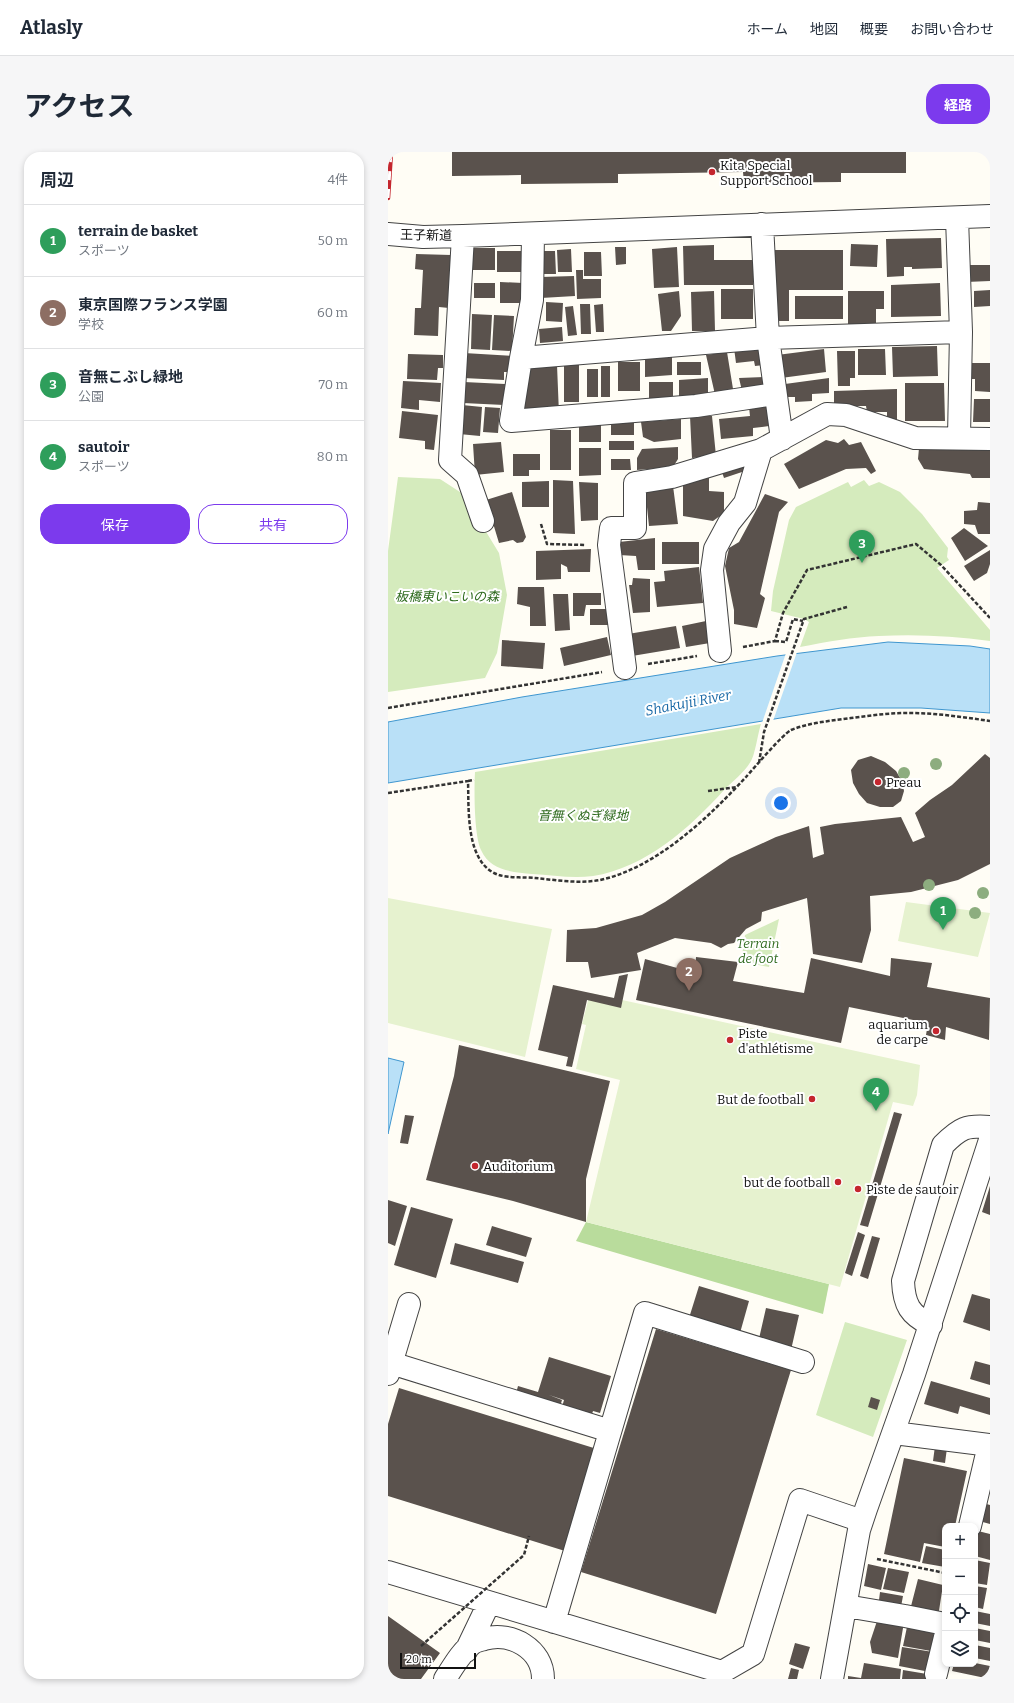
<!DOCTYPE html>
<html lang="ja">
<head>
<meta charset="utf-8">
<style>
	:root { --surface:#fff; --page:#f6f6f7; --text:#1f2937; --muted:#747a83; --line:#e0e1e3; --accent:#7c3aed }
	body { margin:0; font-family:Bitter,"Noto Sans JP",serif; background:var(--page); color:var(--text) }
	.controls { position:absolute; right:12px; bottom:12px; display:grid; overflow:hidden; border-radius:8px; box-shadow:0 2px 6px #0003 }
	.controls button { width:36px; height:36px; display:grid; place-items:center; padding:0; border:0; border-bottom:1px solid var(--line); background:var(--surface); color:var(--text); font:20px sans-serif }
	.scale { position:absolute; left:12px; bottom:10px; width:76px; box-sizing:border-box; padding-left:4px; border:2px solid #111; border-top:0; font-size:11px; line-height:14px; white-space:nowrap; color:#111; -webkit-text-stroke:3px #fff; paint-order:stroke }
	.you { position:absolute; left:393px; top:651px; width:14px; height:14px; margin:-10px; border:3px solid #fff; border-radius:50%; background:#1a73e8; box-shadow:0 0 0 6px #1a73e833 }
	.badge { display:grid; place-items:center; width:26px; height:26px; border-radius:50%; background:var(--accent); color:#fff; font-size:13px; font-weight:700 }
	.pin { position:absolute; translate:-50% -33px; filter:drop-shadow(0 1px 2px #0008) }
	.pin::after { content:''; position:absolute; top:21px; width:14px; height:12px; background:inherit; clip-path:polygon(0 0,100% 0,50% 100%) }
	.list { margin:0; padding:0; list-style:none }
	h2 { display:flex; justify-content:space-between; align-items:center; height:52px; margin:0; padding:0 16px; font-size:17px }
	h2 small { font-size:13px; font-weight:400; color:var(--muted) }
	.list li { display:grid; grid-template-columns:26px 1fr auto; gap:12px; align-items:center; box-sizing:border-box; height:72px; padding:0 16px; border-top:1px solid var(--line) }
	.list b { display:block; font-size:15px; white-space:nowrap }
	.list p { margin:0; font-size:13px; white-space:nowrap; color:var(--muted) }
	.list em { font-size:13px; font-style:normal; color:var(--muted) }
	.actions { display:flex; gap:8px; padding:12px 16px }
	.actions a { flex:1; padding:9px 0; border:1px solid var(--accent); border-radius:16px; text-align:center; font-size:14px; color:var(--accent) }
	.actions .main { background:var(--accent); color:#fff }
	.icon { flex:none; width:22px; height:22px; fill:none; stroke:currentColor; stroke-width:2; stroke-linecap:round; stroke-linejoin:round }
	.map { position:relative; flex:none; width:602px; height:1527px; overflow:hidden; border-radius:16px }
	header { display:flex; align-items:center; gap:24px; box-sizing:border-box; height:56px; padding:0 20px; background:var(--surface); border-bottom:1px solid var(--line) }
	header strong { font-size:19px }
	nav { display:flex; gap:22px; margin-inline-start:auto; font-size:14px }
	.intro { display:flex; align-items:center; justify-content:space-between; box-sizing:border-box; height:96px; padding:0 24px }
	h1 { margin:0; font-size:28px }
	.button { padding:10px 18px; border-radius:16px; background:var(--accent); color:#fff; font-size:14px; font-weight:700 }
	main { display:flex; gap:24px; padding:0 24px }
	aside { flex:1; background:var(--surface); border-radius:16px; box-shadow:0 2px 6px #0003 }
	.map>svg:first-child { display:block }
</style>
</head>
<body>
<header>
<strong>Atlasly</strong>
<nav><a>ホーム</a><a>地図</a><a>概要</a><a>お問い合わせ</a></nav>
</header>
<div class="intro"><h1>アクセス</h1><a class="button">経路</a></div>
<main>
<aside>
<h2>周辺<small>4件</small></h2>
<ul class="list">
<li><span class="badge" style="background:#2e9e5b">1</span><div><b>terrain de basket</b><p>スポーツ</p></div><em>50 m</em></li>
<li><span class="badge" style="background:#8d6e63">2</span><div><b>東京国際フランス学園</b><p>学校</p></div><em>60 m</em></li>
<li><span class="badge" style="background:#2e9e5b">3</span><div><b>音無こぶし緑地</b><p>公園</p></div><em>70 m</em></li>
<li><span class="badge" style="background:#2e9e5b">4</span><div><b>sautoir</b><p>スポーツ</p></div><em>80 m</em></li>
</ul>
<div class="actions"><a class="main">保存</a><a>共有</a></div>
</aside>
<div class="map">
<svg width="602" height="1527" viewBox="0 0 602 1527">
	<rect width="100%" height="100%" fill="#fffdf5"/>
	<path fill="#d5ebbd" d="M10,325l42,2 23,15 36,59 8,42 -10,58 -12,25 -97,14v-141z
		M476,328l5,6 10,-4 21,10 22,22 26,34 -1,9 2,3 -12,8 53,62v11c-37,-5 -73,-7 -111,-5 -26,1 -53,6 -79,11l9,-25 -5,-3 -33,-8 2,-20 16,-71 7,-13 52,-25 3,5z
		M373,572c-3,9 -6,31 -10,37 -7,12 -18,20 -27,29 -34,38 -79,78 -131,86 -20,3 -41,-1 -61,-2 -19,-2 -42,-3 -51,-24 -7,-15 -7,-61 -6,-78z
		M391,767l-10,48 -28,-5 4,-27z
		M457,1170l62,18 -34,97 -57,-22z"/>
	<path fill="#b9dc9c" d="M198,1070l243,62 -6,30 -247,-73z"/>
	<path fill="#e6f2cf" d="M0,746l164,31 -27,128 -137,-34z
		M518,750l84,11 -12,44 -80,-16z
		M202,841l330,72 -3,30 -4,11 -20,-4 -53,185 -254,-65 34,-142 -44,-11 10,-44 -4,-1z"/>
	<path fill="#b9e0f7" stroke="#3f96cf" d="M500,490l82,4 20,3v64l-69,-5h-80l-453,75v-61l134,-25 255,-41z
		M0,906l16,4 -16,72z"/>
	<path fill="#fffdf5" d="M409,500l-24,69 -11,2 24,-70z"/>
	<path fill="#5a524d" d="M64,0h454v21h-65v9l-97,1 -1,-11 -125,2v9l-97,1v-9l-69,1z
		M553,86l1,30 -30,1v-2h-8v9l-17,1 -1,-38z
		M463,92l27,1 -1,22 -27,-1z
		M326,93v15h39v25h-69l-1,-39z
		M227,95h11v17l-10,1z
		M289,95l2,40 -25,1 -2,-39z
		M82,96h25v22h-25z
		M183,97l1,23h-14l-1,-22z
		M385,98h70v40h-54v31h-16z
		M109,99h27v21h-27z
		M150,99h17l1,23h-17z
		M196,100h17l1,24h-18z
		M28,102l35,1 -2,53 -10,-1 -1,29 -24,-1 1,-27h6l2,-38 -8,-1z
		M578,113h24v16l-24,1z
		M188,118h7v9h18v19l-24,1z
		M186,124l1,20 -34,2v-21z
		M112,130l23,1 -1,20h-22z
		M86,131h21v15h-21z
		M552,131l1,33 -50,1v-32z
		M333,137h32v30h-32z
		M602,138v16l-16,1v-16z
		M291,139l2,25 -10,15h-9l-4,-37z
		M326,139l1,40h-23l-1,-39z
		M460,139h36v18h-8v17h-28z
		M407,144h48v23h-48z
		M158,150l17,1 -1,19 -16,-1z
		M192,152h10l1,30h-10z
		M215,152l1,28h-8l-2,-27z
		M185,154l4,29 -9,1 -3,-29z
		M84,162l20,1 -2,35 -19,-1z
		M106,163l20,1 -2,35 -20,-1z
		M174,175l1,14 -23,2 -1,-14z
		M374,192l3,21 -10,1 -1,-5 -18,2 -2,-15z
		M549,194l1,30 -45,1 -1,-30z
		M436,197l2,23 -45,6 -4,-23z
		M470,197h27l1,26h-28z
		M449,199h18v27h-5v8h-12z
		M339,200l7,43 -18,4 -10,-44z
		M76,201l49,3 -1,16h-8v8l-41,-2z
		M20,202l35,1v13h-5l-1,12 -30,-1z
		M257,204h27v19l-27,2z
		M191,209v41h-15v-40z
		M230,210h22v29h-22z
		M289,210h24v13h-24z
		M582,211h20v29l-15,-1v-12h-5z
		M139,213h30l2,49h-39z
		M213,214h9v31h-9z
		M199,217h11v28h-11z
		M376,225v12l-22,2 -3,-13z
		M320,226v15l-29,4v-17z
		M441,226v15l-17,1v7l-17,1v-5h-10v-13z
		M15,229l38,2 -1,19 -21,-2v10l-18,-2z
		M76,230l41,2 -1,21 -41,-2z
		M261,230h24v19h-24z
		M517,231h39l1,38h-40z
		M509,237v32h-10v-9h-20l-1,-6h-32v-15z
		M586,247h16v23h-17z
		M74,253l20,2 -2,29 -21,-2z
		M380,254l1,20 -16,2v8l-32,3 -2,-20 31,-3 -1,-9z
		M97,255l15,1 -2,25 -15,-1z
		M14,259l36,4 -4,35 -9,-1v-8l-26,-3z
		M302,264h22l4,40 -24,2z
		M293,267v20l-27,3 -11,-5 -2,-15z
		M223,271h23v12h-23z
		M213,272v18h-22v-17z
		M162,278h21v40h-21z
		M456,287l5,6 12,-3 15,29 -5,3 -5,-6 -20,1 -47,20 -15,-25 42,-24 12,3z
		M221,289h25v9h-25z
		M113,290l3,30 -29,3 -2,-31z
		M290,295v12l-5,8 -36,3v-12l5,-9z
		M191,296h22v27l-22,1z
		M531,296h71v30h-18l-2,-4 -46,-5 -6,-10z
		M125,302h27v16h-11v6h-16z
		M356,306l4,12 -24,8 -4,-12z
		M223,307h19l1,11h-20z
		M321,322v17l15,1v21l-11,8 -30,-5v-36z
		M165,328l20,1 2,53 -22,-1z
		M161,329v26h-27v-25z
		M191,330l19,1v37l-17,1z
		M285,334l5,38 -29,2 -4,-38z
		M124,340l14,45 -3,5 -6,1 -4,-3 -14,3 -13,-43z
		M377,342l23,8 -9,10 -19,82 5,4 -8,30 -23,-4v-14l-9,-44 4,-18 10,-6z
		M590,350l12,1v31h-12l-3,-9 -11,-1v-13l13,-1z
		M576,376l24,18 -23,15 -14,-23z
		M267,386v32h-17l-2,-14 -17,-1v-13z
		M274,390h37v22h-37z
		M203,397l-1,23h-22l-1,-5 -6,-3v15l-25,1v-29z
		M602,398v14l-3,9 -13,8 -10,-15z
		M311,415l4,36 -46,4 -3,-25 11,-1 -1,-10z
		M245,426l17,1v33l-17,1 -4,-28h3z
		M130,435h26l2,39h-16v-19l-13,-3z
		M185,441h28v12h-15l-2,11h-11z
		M165,442h15l2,36 -15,1z
		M202,457h20v16h-20z
		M318,469l4,22 -24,4 -4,-21z
		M288,474l4,22 -48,8 -4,-22z
		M219,485l4,18 -47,11 -4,-18z
		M114,488l43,3 -2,26 -42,-3z
		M597,602l5,4v106l-32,16 -47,12 -41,4 1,34 -9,33 -49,-9 -6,-56 -45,14 -1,9 -15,8 -12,14 -6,1 -7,4 -10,-5 -36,-5 -38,15 4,17 -50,8 -3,-16h-22l1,-32 29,-2 46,-13 23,-13 65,-44 46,-21 33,-11 4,32 11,-4 -4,-27 15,-3 66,-7 12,25 12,-5 -10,-24 15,-13 22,-15z
		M483,604l14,6 11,9 6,10 2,10 -3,10 -8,6h-13l-13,-4 -8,-9 -6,-11 -2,-13 7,-10z
		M308,805l42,5 -5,19 71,12 7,-35 79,18 1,-18 41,5 -5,24 63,11 -1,42 -43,-13 -1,13 -19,-5 2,-12 -79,-16 -8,36 -205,-43 9,-41 50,14z
		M240,822l-7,34 -34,-8 -15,67 -6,-1 2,-9 -30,-7 15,-65 61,13 5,-22z
		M71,893l151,36 -24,98v43l-73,-21 -87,-21 28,-104z
		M506,960l8,2 -34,113 -8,-2z
		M17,963l9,1 -6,28 -8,-1z
		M602,1034v29l-8,-3z
		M0,1048l19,6 -12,40 -7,-3z
		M23,1055l42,12 -17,59 -42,-13z
		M104,1074l40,12 -6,19 -40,-12z
		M470,1080l7,3 -13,41 -7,-3z
		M484,1084l8,2 -12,41 -8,-3z
		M67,1091l69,19 -6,21 -68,-19z
		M311,1134l50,15 -9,32 -51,-15z
		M584,1142l18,5v32l-27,-9z
		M378,1156l33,7 -8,35 -33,-7z
		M268,1177l135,41 -75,244 -135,-42z
		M161,1205l62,19 -11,37 -7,-2 -2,6 -29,-10 2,-7 -15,-5 13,5 -3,10 -44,-13 3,-11 20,6z
		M587,1209l15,4v20l-20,-6z
		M543,1229l59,17v17l-30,-9 -2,8 -34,-10z
		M11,1236l198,61 -32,102 -177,-55v-72z
		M483,1245l9,3 -3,10 -9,-3z
		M547,1294l12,2 -2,15 -12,-2z
		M516,1306l63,13 -12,55h-10v21l-21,-4 -4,19 -36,-8z
		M595,1351l7,2v19l-11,-3z
		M590,1379l12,3v26l-15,-4v-13z
		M538,1394l19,4v17l-23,-4z
		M587,1408l15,3 -3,22 -12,-2z
		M480,1412l18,4 -5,22 -17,-4z
		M500,1416l21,4 -5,21 -21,-4z
		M530,1427l25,6 -5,32 -28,-7z
		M587,1434l12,2 -4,21 -8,-2z
		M492,1440l23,4 -3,16 -22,-4z
		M587,1459l15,3v12l-15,-3z
		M0,1464l52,37 -19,26h-33z
		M490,1466l26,4 -6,36 -26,-5 -2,-11z
		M520,1470l27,5 -4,24 -28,-5z
		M587,1476l15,3v12l-15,-3z
		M407,1491l15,4 -7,22 -14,-5z
		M587,1493l15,3v13l-15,-3z
		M514,1495l31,5 -3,20 -31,-6z
		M476,1511l37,6 -1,10h-52v-3l13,2z
		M587,1511l15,3v13l-38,-8 2,-7z
		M403,1516l8,2 -2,9h-9z
		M515,1518l24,4v5h-25z"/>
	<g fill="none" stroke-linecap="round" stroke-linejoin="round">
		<defs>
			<path id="minor" d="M569,66l4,114 -2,105
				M374,72l6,114 14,101
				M0,82l35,3 40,-1 527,-20
				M145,82l-1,66 -11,58 247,-20 193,-6
				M75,84l-13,224 17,15 16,46
				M133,206l-10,63 185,-15 79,-12
				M332,499l-8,-81 3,-21 14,-26 16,-20 16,-53
				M237,516l-16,-123 2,-17h24v-45l37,-6 89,-27 66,-36 19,1 69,23 75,1
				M543,1173c-21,-10 -27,-20 -28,-44l40,-136c17,-17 23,-20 47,-18
				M3,1211l219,68
				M0,1222l21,-70
				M506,1281l96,12
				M582,1374l19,-81
				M0,1420l334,100 31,-18 47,-154 62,21
				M458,1454l59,10 40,8
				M166,1470l91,-309 158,49
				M78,1499l23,-48
				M548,1522l9,-37
				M57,1527c8,-12 16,-27 28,-36 3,-2 8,-3 11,-4 27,-8 59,10 59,40
				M444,1527l27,-149 7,-21 48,-135 76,-234"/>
		</defs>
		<use href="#minor" stroke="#444" stroke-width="24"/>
		<path stroke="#333" stroke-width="2.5" stroke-dasharray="4 2" stroke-linecap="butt" d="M153,372l6,20 38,1
			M387,489l11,1 7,-23 10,2
			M355,495l32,-6 8,-28 24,-43 109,-26 25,21 49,53
			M260,512l49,-8
			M0,556l214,-36
			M371,611l5,-31 40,-113 43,-12
			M80,629l6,-1
			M320,639l29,-4
			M0,641l80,-12c1,28 -3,83 31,94 10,3 25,2 36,3 21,2 44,6 65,2 56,-12 108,-62 146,-103 8,-9 37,-43 45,-47 15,-6 30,-8 45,-10 24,-3 48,-7 72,-7 28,0 55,4 82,8
			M489,1407l68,14"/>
		<use href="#minor" stroke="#fff" stroke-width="22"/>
		<defs>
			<path id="rail" d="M0,46l3,-46"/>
		</defs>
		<use href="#rail" stroke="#c4262e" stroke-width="4.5"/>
		<use href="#rail" stroke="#fff" stroke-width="3" stroke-dasharray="9" stroke-linecap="butt"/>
		<path stroke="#333" stroke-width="2.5" stroke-dasharray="4 2" stroke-linecap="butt" d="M33,1494l103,-91 5,-19"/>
	</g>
	<g fill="#8dad7f">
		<circle cx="548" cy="612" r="6"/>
		<circle cx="516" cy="621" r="6"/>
		<circle cx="541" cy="733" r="6"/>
		<circle cx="595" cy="741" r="6"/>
		<circle cx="587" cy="761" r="6"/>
	</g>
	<g fill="#c4262e" stroke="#fff" stroke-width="1.5">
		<circle cx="324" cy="20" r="4"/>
		<circle cx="490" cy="630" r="4"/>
		<circle cx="548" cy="879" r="4"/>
		<circle cx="342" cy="888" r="4"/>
		<circle cx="424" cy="947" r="4"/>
		<circle cx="87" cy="1014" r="4"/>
		<circle cx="450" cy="1030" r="4"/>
		<circle cx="470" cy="1037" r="4"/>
	</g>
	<g text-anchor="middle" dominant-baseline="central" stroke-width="4" stroke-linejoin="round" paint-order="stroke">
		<g font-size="13" fill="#111" stroke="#fff" text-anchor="start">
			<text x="332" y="13">Kita Special<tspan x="332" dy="15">Support School</tspan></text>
			<text x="498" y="630">Preau</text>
			<text x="540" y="872" text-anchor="end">aquarium<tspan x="540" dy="15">de carpe</tspan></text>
			<text x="350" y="881">Piste<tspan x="350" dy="15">d'athlétisme</tspan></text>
			<text x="416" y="947" text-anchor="end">But de football</text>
			<text x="95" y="1014">Auditorium</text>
			<text x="442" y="1030" text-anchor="end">but de football</text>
			<text x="478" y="1037">Piste de sautoir</text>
		</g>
		<g font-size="13" fill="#111" stroke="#fff">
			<text transform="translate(38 83) rotate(1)">王子新道</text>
		</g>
		<g font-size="13" font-style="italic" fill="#2f6b1f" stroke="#fff">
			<text x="59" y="444">板橋東いこいの森</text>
			<text x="195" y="663">音無くぬぎ緑地</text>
			<text x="370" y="791">Terrain<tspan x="370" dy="15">de foot</tspan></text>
		</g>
		<g font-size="14" font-style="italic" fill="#1768a6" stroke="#fff">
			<text transform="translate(300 551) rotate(-11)">Shakujii River</text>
		</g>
	</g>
</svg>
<div class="controls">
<button>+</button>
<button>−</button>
<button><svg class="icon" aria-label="locate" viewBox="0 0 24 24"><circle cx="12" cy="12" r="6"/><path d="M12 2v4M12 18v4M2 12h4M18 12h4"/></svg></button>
<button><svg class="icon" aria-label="layers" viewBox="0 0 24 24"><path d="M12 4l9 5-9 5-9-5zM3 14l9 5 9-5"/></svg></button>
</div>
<div class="scale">20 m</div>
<div class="you"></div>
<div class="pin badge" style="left:555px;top:778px;background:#2e9e5b">1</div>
<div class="pin badge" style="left:301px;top:839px;background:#8d6e63">2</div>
<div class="pin badge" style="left:474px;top:411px;background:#2e9e5b">3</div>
<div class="pin badge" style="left:488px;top:959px;background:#2e9e5b">4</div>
</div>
</main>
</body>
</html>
